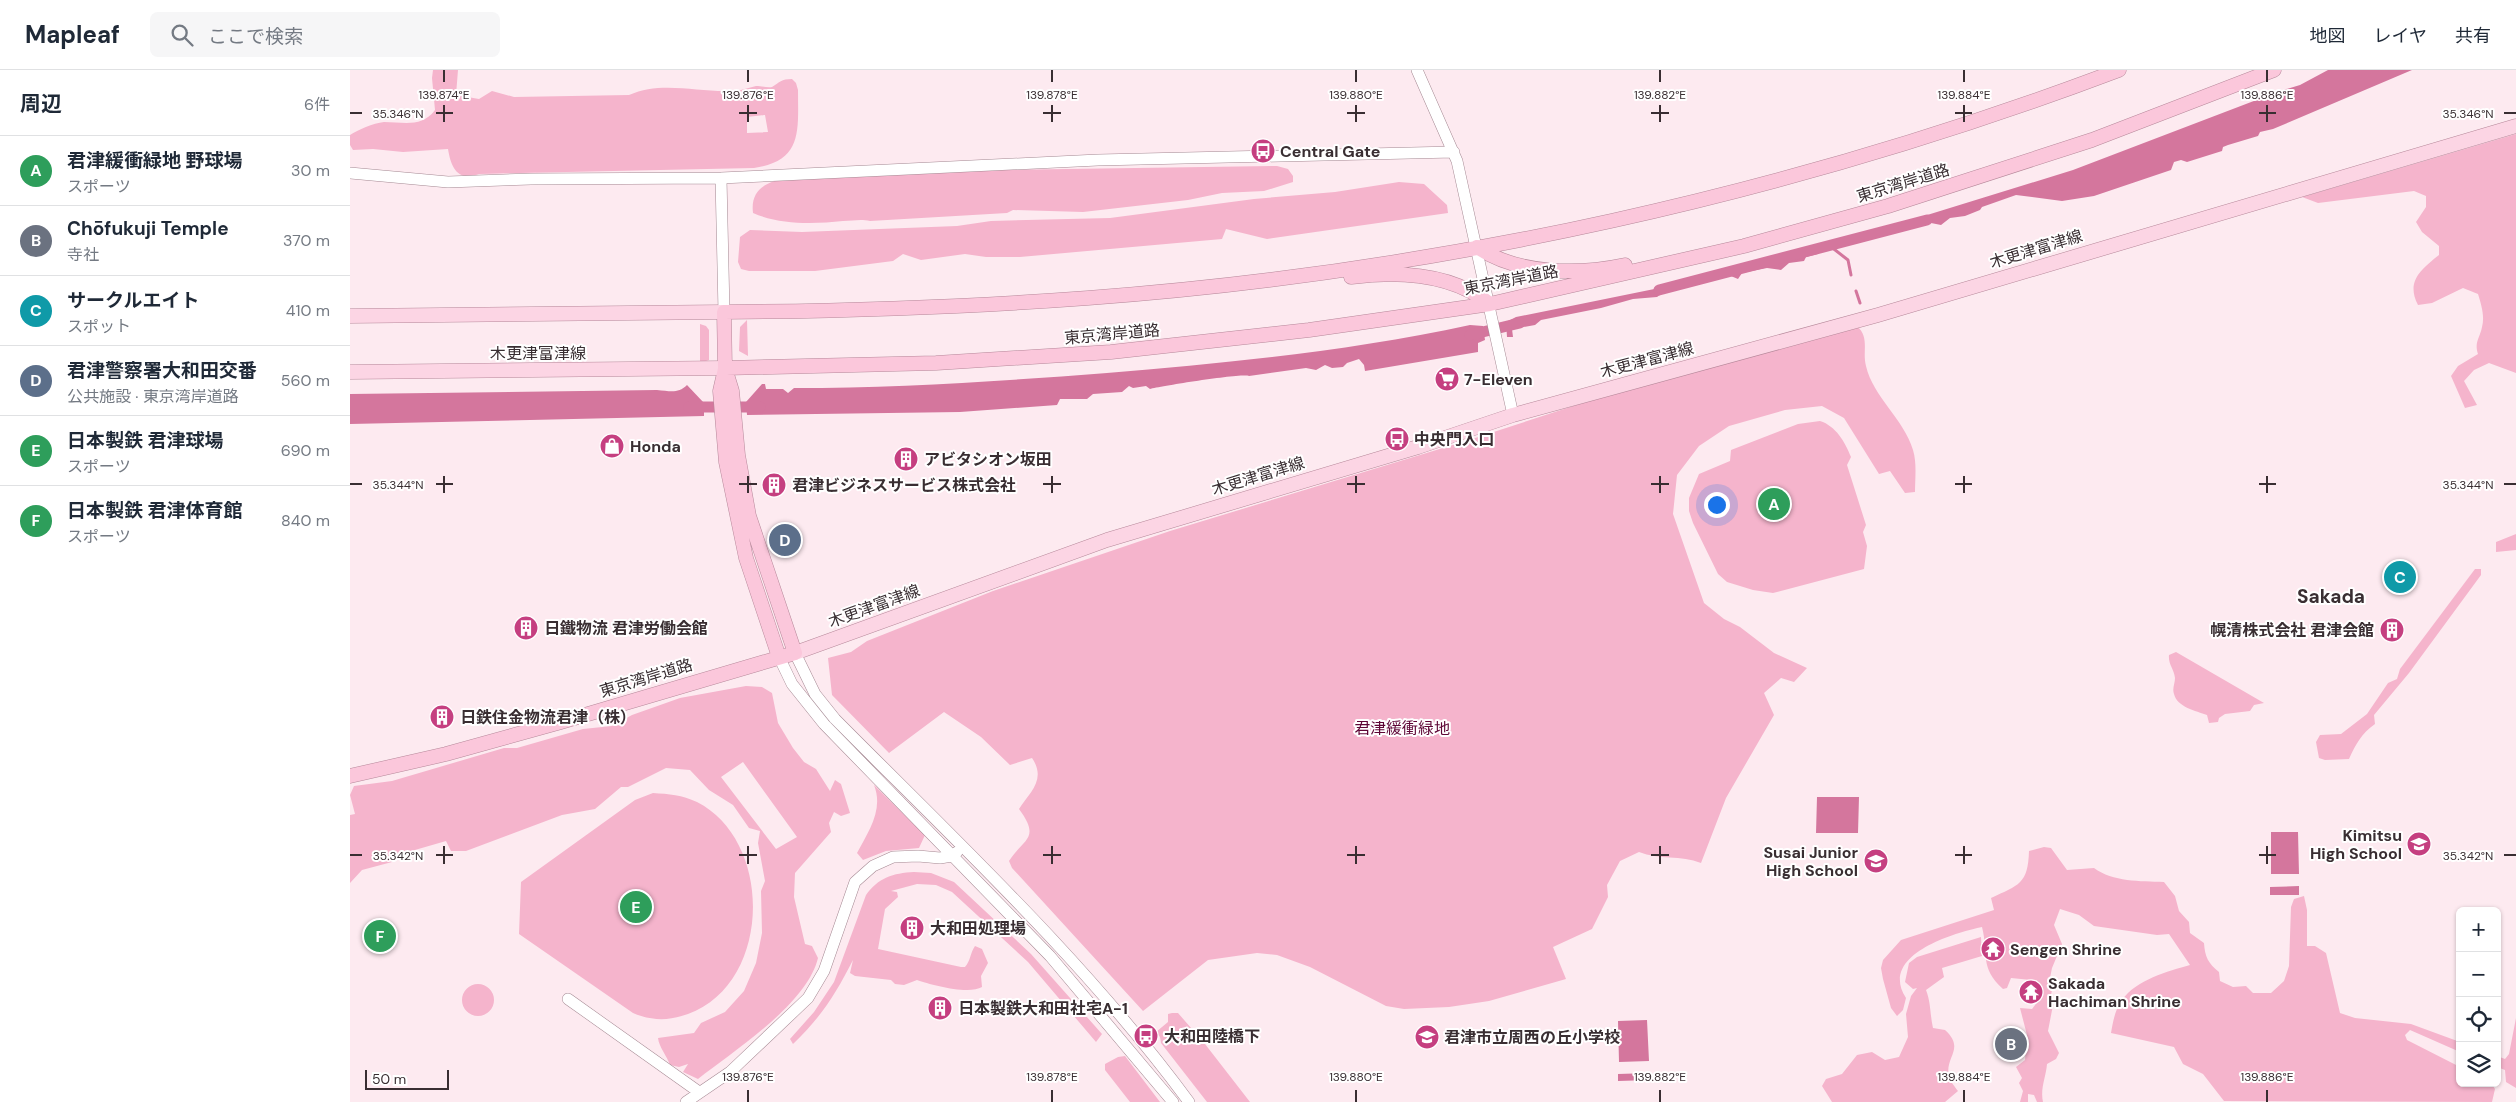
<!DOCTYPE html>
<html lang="ja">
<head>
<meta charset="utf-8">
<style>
	:root { --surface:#fff; --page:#f6f6f7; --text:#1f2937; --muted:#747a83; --line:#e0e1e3; --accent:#db2777 }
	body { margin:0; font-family:"DM Sans","Noto Sans JP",sans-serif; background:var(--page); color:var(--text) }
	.controls { position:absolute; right:15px; bottom:15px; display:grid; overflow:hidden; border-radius:8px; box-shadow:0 1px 4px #0004 }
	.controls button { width:45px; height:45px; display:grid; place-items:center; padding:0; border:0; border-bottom:1px solid var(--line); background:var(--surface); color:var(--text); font:25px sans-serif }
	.scale { position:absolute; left:15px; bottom:12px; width:84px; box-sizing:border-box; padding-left:5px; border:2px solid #392e32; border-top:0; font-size:14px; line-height:18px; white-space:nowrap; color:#392e32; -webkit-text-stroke:4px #fff; paint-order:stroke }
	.you { position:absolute; left:1366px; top:434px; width:18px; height:18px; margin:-12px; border:4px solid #fff; border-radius:50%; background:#1a73e8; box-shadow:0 0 0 8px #1a73e833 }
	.badge { display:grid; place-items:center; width:32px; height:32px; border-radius:50%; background:var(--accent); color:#fff; font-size:16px; font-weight:700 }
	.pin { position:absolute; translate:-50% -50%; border:2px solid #fff; box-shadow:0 1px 5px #0006 }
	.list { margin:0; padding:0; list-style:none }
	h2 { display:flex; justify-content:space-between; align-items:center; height:65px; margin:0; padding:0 20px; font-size:21px }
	h2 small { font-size:16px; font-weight:400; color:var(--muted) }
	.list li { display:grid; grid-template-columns:32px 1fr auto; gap:15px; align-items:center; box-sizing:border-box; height:70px; padding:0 20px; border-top:1px solid var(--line) }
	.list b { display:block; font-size:19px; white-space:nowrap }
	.list p { margin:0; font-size:16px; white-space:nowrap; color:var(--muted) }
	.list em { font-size:16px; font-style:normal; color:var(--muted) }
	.icon { flex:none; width:28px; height:28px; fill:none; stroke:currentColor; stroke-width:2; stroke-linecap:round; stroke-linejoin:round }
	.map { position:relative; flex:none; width:2166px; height:1032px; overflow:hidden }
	header { display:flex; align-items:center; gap:30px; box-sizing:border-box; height:70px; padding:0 25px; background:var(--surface); border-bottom:1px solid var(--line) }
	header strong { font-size:24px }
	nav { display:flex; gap:28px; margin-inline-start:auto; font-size:18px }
	.search { width:350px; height:45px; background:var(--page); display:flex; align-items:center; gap:12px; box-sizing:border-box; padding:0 18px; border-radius:8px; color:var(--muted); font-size:19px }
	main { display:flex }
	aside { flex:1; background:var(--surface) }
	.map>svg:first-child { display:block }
</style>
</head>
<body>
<header>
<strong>Mapleaf</strong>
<div class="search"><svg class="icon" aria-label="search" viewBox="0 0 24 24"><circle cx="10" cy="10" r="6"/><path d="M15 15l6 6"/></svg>ここで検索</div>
<nav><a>地図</a><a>レイヤ</a><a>共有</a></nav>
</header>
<main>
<aside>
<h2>周辺<small>6件</small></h2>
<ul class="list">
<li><span class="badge" style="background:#2e9e5b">A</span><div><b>君津緩衝緑地 野球場</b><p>スポーツ</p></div><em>30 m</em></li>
<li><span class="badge" style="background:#6b7280">B</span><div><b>Chōfukuji Temple</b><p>寺社</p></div><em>370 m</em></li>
<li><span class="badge" style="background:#0f9aa8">C</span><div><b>サークルエイト</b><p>スポット</p></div><em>410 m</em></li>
<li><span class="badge" style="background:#5c6f8a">D</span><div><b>君津警察署大和田交番</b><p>公共施設 · 東京湾岸道路</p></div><em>560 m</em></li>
<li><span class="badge" style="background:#2e9e5b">E</span><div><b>日本製鉄 君津球場</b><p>スポーツ</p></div><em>690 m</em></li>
<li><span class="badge" style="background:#2e9e5b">F</span><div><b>日本製鉄 君津体育館</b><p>スポーツ</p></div><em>840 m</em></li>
</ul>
</aside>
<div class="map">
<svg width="2166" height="1032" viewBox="0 0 2166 1032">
	<rect width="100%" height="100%" fill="#fdeaf0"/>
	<path fill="#f5b4cc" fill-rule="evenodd" d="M83,0h25l-2,25 23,4 13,-8 22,6 115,-2c35,-16 76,0 112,-5 5,-1 10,-3 15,-4 5,0 12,2 16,1 8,-5 9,-8 20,-8l4,4 2,7c0,41 5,71 -44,78l-275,6c-22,8 -28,-7 -31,-25l-45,3 -30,-3 -20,1 -3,-5v-10c8,-5 23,-12 34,-13 19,0 38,6 51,-12l-3,-32zM415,45l3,17 -21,1v-16z
		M2166,64v239l-27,-10 -15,7 -10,11 13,24 -12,3 -14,-32 7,-10 20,-12c-4,-12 2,-16 4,-27 3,-11 -1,-23 -4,-33l-15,-6 -31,15 -14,2c-12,-23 2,-35 21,-50v-9l-17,-14 -6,-10 10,-15v-11l-12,-5 -96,12 -16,-6z
		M927,96l11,3 5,7v6l-29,9 -42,2 -34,7 -105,12 -70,-2 -6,3 -137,8c-10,-2 -17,0 -27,0 -29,3 -63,4 -90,-8 -3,-25 15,-31 35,-36l213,-7z
		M1049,112l25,2 23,21 1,8 -181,26 -41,-10 -4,10 -202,18h-34l-21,-3 -44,6 -18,-6 -10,7 -78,10h-66l-8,-2 -3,-7 2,-25 10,-7 52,2 155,-6 34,-5 119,-3 144,-19 81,-7z
		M397,250l1,36 -9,-5 1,-24z
		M350,254l6,2 3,4v30l-9,3z
		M1507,256c13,12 5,25 9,40 7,31 38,53 47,84 4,13 2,29 2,42l-10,1 -15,-22 -11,3 -35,-56 -22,-12 -37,4 -56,16 -30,20 -22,29 -4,39 31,89 20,16 16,8 34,26 33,15 -13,14 -13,-4 -17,15 10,22 -48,83 -25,65c-20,-8 -42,-3 -62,-11l-19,9 -13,24 1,12 -16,32 -39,18 13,32 -77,22 -40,6 -45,2 -18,-3 -76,-39 -33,-12 -20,-2 -49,7 -65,51 -131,-143 -3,-7c15,-23 32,-22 10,-52 10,-16 28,-29 13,-51l-22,7 -29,-28 -37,-25 -55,41 -57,-58 -4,-37 23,-6 16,-11 126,-50 177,-60 296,-90 138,-45z
		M1470,351c16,5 25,21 31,36l-4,8 19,60 -3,7 4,14 -3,23 -91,24 -20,-3 -26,-8 -9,-8 -25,-51 -4,-12v-13l10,-24 31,-13 1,-11 67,-26z
		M2166,464v16l-20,2v-10z
		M2125,499h6v6l-72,98 -35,42 1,9c-14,10 -19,20 -26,35l-24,1 -6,-2 -3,-16 4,-7 21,-1 26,-20 21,-31 9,-4 3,-10z
		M1826,582l88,51 -10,2 -4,6 -25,3 -6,4 -1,4 -9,1 -2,-8c-11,-4 -30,-8 -33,-21 -2,-5 1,-11 1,-16 -1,-9 -7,-14 -6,-23z
		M396,616l16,1 10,6 6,30 15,25 11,14 12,7 14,22 5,-11 6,4 9,29 -9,3 -7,-4 -5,11 2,9 -36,41 -1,24 11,47 7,2 6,12c-11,46 -83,92 -120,121l-15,-7 5,-8 -9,3 -9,-2c-3,-9 -11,-18 -12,-27l36,-5 7,-10 24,-11 19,-21 12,-28 6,-30 -1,-42 4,-10 -7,-38 2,-12 -11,-3 -16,-23 -24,-15 -19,-20 -24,-2 -38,19h-7l-26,22 -33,6 -96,36h-15l-5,-10 -38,11 -16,10 -30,8 -12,13v-68l5,-1 -5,-19 4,-9 38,-5 112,-33h13l66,-19 29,-3 20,-11 48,-17zM393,692l54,75 -21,12 -55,-72z
		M524,715l51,50 -6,13 -33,3 -23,9 -6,-7c11,-21 27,-43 17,-68z
		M303,723c16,1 29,2 44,9 77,39 75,182 -9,212 -19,7 -36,7 -55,-1l-114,-79 2,-52 114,-82z
		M1694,777l7,1 16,22 27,-2c19,14 46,13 70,14l11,14 4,15 10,11 1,11 14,10c1,14 4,20 15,29l1,9 13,6 13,-1 7,7h18l13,-12 5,-15 2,-59 3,-8 10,-3 3,14v36h8l11,7 14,60 15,5 56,6 49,18v10l-50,-22 -5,5 2,5 53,27v16h31l4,6 -3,13 -268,-1 -21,-27 -20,-10 -9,-17 -63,-14c2,-11 4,-24 11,-33 14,-20 46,-29 68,-35l-21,-31 -12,1 -63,-9 -15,-11 -19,-6 -6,16 8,19 -10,24 -2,10 3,6 -3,17 3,4 -5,26 11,22 -3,6 -9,5c-1,13 -7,25 -4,38h-6l-3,-7 -6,-1v8h-8l3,-11 -4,-8 3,-5 -6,-11 9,-7 2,-25 -7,-27 12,1c8,-10 9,-11 7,-26l-8,-3 -20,-2 -4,10 -4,1c-24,-22 -14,-34 -21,-62 -28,6 -104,28 -76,71l-3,12 -6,6 -6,-8 -8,-29 -2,-11 2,-8 18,-20 93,-30 -3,-12c28,-13 37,-14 38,-47z
		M564,802l17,1 23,9 77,72 71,80 -6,8 -68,-80 -76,-70 -16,-7 -19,-1 -26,7 6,1 1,5 -13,12 -7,40 83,18h4c6,-7 5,-14 10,-21l7,3 6,14 -7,13 1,11c-13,8 -51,-2 -65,-7l-13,5 -9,-1 -4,-4 -36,-4 -5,-3 3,-13c-18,35 -31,56 -60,84l-3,-5 24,-27 20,-30 32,-87c12,-17 27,-22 48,-23z
		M1631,867l1,19 -40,12 2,9 -18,13c5,13 4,25 7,38l12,2c21,19 -1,27 4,47 1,4 6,10 9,14l-13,11h-113l-10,-16 4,-7 16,-5 15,-19 15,-3 13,8 14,-3 9,-20 -2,-23 5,-18 6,-8 -4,1 -8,-7 4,-19 8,-6z
		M112 930a16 16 0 1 1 32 0a16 16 0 1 1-32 0Z
		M822,943h6l27,31 45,58h-43l-46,-59 -1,-6 -4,-5 12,-10v-8z
		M2166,948v70l-10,-6 -1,-12 -8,-3v-11l8,3 4,-5z
		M775,986l35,46h-30l-25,-32v-6l13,-7z"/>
	<path fill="#d4769d" d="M1978,0h84l-139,59 -13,3 -2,4 -30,9 -5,2 -1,4 -35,11 -6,-2 -7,2 -3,8 -77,26 -32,5 -46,-6 -34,12 -2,3 -15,6 -15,2 -9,7 -10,-2 -18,5 -2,-8 162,-50 207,-79 20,-6z
		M1470,179l-2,5 -12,3 -2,4 -15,2 -8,7 -14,-2 -25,5 -4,6 -12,-5z
		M1324,215l-17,12 -24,2 -32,9 -60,12 -6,5 -23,4 1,8h-6l-1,-15 10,-5z
		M1120,255l13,1 2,14 -7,3v9l-113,19 -1,-6 -5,-6 -12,4 -4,4 -11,1 -7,-3 -9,5 -10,-2 -57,8c-7,-3 -87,10 -99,13l-4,-3 -13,2 -4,-2 -7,6 -29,2 -6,5h-27l-3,6 -97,7 -213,3 -1,-13 16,-18h3l1,5h17l5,4 6,-5c104,0 209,-7 313,-15 121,-10 243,-22 363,-48z
		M337,315l17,18v13l-354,8v-30l307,-4c13,1 21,4 30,-5z
		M1467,727h42l-1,36h-42z
		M1921,762h27l1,42h-28z
		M1949,816v9h-29v-8z
		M1297,950l2,41 -30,1 -1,-41z
		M1299,1003l1,7 -32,1v-7z"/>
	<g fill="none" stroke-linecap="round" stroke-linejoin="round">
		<path stroke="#d4769d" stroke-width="3" d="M1480,176l18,14 3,15
			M1506,221l4,12"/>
		<path stroke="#d4769d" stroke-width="11" d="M1309,220l268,-70
			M1120,265l50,-12
			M339,337h71"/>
		<defs>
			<path id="tertiary" d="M1067,0l40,91 56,254
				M0,103l98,9 83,-3 190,-1 377,-18 356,-8
				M371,108l3,134
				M445,583l20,41 20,25c122,123 251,243 354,383
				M429,587l13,27 32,40 226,232 123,146
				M218,929l131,93
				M336,1032l44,-30 78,-74 16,-27 31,-89 18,-16 20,-9 25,-1 22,2 12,-2 5,-4"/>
			<path id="primary" d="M0,246l374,-4
				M0,302l375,-4
				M445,583l312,-113 311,-93 95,-32 365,-100 638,-189"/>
			<path id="trunk" d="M1127,177c41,28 101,28 148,18
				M1001,207c47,-6 101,-3 139,27
				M375,298l211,-5 175,-11 198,-22 181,-26 254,-58 144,-40 204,-66 182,-70
				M375,299l-5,22 6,71 20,96 33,99
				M0,706l96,-22 115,-32 234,-69 -46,-137 -11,-61 -6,-64 -7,-23 -1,-56c121,-1 243,-5 364,-14 351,-26 703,-104 1031,-228"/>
		</defs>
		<use href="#tertiary" stroke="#a58993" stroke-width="12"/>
		<use href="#primary" stroke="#b6889a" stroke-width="15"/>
		<use href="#trunk" stroke="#b6889a" stroke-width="15"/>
		<use href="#tertiary" stroke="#fff" stroke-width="11"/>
		<use href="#primary" stroke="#fcd5e4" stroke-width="14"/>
		<use href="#trunk" stroke="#fbc7db" stroke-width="14"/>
	</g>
	<path fill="none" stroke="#392e32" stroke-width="2" d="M94,0v12M398,0v12M702,0v12M1006,0v12M1310,0v12M1614,0v12M1917,0v12M94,35v17M398,35v17M702,35v17M1006,35v17M1310,35v17M1614,35v17M1917,35v17M0,43h12M86,43h17M389,43h18M693,43h18M997,43h18M1301,43h18M1605,43h17M1909,43h17M2154,43h12M94,406v17M398,406v17M702,406v17M1006,406v17M1310,406v17M1614,406v17M1917,406v17M0,414h12M86,414h17M389,414h18M693,414h18M997,414h18M1301,414h18M1605,414h17M1909,414h17M2154,414h12M94,776v18M398,776v18M702,776v18M1006,776v18M1310,776v18M1614,776v18M1917,776v18M0,785h12M86,785h17M389,785h18M693,785h18M997,785h18M1301,785h18M1605,785h17M1909,785h17M2154,785h12M398,1020v12M702,1020v12M1006,1020v12M1310,1020v12M1614,1020v12M1917,1020v12"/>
	<defs>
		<symbol id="bus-disc" viewBox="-11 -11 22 22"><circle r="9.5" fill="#c53f80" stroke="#fff"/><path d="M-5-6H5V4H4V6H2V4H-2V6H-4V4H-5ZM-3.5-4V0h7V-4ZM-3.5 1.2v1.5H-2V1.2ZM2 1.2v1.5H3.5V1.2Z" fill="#fff"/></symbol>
		<symbol id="supermarket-disc" viewBox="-11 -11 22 22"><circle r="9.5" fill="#c53f80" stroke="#fff"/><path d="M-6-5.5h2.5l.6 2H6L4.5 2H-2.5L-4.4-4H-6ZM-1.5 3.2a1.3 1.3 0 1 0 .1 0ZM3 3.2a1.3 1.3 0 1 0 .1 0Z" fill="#fff"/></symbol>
		<symbol id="shop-disc" viewBox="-11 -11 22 22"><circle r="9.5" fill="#c53f80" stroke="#fff"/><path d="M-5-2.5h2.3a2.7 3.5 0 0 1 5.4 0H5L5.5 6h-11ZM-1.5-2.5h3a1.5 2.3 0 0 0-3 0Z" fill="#fff"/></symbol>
		<symbol id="building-disc" viewBox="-11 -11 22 22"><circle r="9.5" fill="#c53f80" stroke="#fff"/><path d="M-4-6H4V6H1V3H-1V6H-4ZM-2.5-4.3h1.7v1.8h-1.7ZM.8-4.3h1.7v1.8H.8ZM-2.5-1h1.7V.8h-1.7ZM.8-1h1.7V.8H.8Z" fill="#fff"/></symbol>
		<symbol id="school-disc" viewBox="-11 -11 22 22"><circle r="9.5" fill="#c53f80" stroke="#fff"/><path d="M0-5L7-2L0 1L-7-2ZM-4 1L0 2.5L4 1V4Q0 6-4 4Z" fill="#fff"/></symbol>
		<symbol id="temple-disc" viewBox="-11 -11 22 22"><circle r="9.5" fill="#c53f80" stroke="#fff"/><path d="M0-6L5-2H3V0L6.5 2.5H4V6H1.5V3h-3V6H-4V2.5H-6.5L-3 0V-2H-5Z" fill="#fff"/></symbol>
	</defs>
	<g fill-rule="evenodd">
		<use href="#bus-disc" x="899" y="67" width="28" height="28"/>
		<use href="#supermarket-disc" x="1083" y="295" width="28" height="28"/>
		<use href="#bus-disc" x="1033" y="355" width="28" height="28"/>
		<use href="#shop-disc" x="248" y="362" width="28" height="28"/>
		<use href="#building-disc" x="542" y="375" width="28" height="28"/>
		<use href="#building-disc" x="410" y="401" width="28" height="28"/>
		<use href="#building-disc" x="162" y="544" width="28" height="28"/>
		<use href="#building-disc" x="2028" y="546" width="28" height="28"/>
		<use href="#building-disc" x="78" y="633" width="28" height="28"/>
		<use href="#school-disc" x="2055" y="760" width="28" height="28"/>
		<use href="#school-disc" x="1512" y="777" width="28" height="28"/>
		<use href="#building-disc" x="548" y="844" width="28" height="28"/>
		<use href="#temple-disc" x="1629" y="865" width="28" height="28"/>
		<use href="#temple-disc" x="1667" y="908" width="28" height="28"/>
		<use href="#building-disc" x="576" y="924" width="28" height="28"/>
		<use href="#bus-disc" x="782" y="952" width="28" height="28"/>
		<use href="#school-disc" x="1063" y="953" width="28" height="28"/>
	</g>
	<g text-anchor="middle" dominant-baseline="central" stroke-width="4" stroke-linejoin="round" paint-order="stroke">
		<g font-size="16" font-weight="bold" fill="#392e32" stroke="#fff" text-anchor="start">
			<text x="930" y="81">Central Gate</text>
			<text x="1114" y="309">7-Eleven</text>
			<text x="1064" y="369">中央門入口</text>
			<text x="280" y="376">Honda</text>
			<text x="574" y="389">アビタシオン坂田</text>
			<text x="442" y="415">君津ビジネスサービス株式会社</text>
			<text x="194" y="558">日鐵物流 君津労働会館</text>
			<text x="2024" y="560" text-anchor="end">幌清株式会社 君津会館</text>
			<text x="110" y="647">日鉄住金物流君津（株）</text>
			<text x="2052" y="765" text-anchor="end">Kimitsu<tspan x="2052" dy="18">High School</tspan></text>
			<text x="1508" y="782" text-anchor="end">Susai Junior<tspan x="1508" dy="18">High School</tspan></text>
			<text x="580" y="858">大和田処理場</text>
			<text x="1660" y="879">Sengen Shrine</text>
			<text x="1698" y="913">Sakada<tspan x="1698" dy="18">Hachiman Shrine</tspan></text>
			<text x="608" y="938">日本製鉄大和田社宅A-1</text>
			<text x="814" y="966">大和田陸橋下</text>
			<text x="1094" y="967">君津市立周西の丘小学校</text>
		</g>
		<g font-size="16" fill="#392e32" stroke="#fff">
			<text transform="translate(1553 113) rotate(-17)">東京湾岸道路</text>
			<text transform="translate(1686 179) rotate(-17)">木更津富津線</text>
			<text transform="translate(1161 210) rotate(-11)">東京湾岸道路</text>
			<text transform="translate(762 264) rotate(-5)">東京湾岸道路</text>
			<text x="188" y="283">木更津富津線</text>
			<text transform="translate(1297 290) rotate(-15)">木更津富津線</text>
			<text transform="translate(908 406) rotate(-17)">木更津富津線</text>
			<text transform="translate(524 536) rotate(-20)">木更津富津線</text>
			<text transform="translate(296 608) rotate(-17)">東京湾岸道路</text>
		</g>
		<g font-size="16" fill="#5e0636" stroke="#fff">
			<text x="1052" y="658">君津緩衝緑地</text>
		</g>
		<g font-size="19" font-weight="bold" fill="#392e32" stroke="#fff">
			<text x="1981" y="526">Sakada</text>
		</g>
	</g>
	<g font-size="12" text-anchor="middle" fill="#392e32" stroke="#fff" stroke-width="4" stroke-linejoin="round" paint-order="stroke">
		<text x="94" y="29">139.874°E</text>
		<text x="398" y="29">139.876°E</text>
		<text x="702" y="29">139.878°E</text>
		<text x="1006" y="29">139.880°E</text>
		<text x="1310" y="29">139.882°E</text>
		<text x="1614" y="29">139.884°E</text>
		<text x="1917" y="29">139.886°E</text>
		<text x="48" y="48">35.346°N</text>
		<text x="2118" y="48">35.346°N</text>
		<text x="48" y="419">35.344°N</text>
		<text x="2118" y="419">35.344°N</text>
		<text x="48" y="790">35.342°N</text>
		<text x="2118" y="790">35.342°N</text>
		<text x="398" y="1011">139.876°E</text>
		<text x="702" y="1011">139.878°E</text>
		<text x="1006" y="1011">139.880°E</text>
		<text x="1310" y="1011">139.882°E</text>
		<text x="1614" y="1011">139.884°E</text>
		<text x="1917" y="1011">139.886°E</text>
	</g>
</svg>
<div class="controls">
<button>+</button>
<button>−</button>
<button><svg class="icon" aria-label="locate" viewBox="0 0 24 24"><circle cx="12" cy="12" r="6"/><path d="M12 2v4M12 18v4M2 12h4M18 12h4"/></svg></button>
<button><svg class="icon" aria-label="layers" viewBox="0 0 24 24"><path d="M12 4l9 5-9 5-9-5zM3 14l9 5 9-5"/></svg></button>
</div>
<div class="scale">50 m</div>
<div class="you"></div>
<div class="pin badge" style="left:1424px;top:434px;background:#2e9e5b">A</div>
<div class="pin badge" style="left:1661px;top:974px;background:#6b7280">B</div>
<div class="pin badge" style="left:2050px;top:507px;background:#0f9aa8">C</div>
<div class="pin badge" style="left:435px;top:470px;background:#5c6f8a">D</div>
<div class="pin badge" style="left:286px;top:837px;background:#2e9e5b">E</div>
<div class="pin badge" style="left:30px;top:866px;background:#2e9e5b">F</div>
</div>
</main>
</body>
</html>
